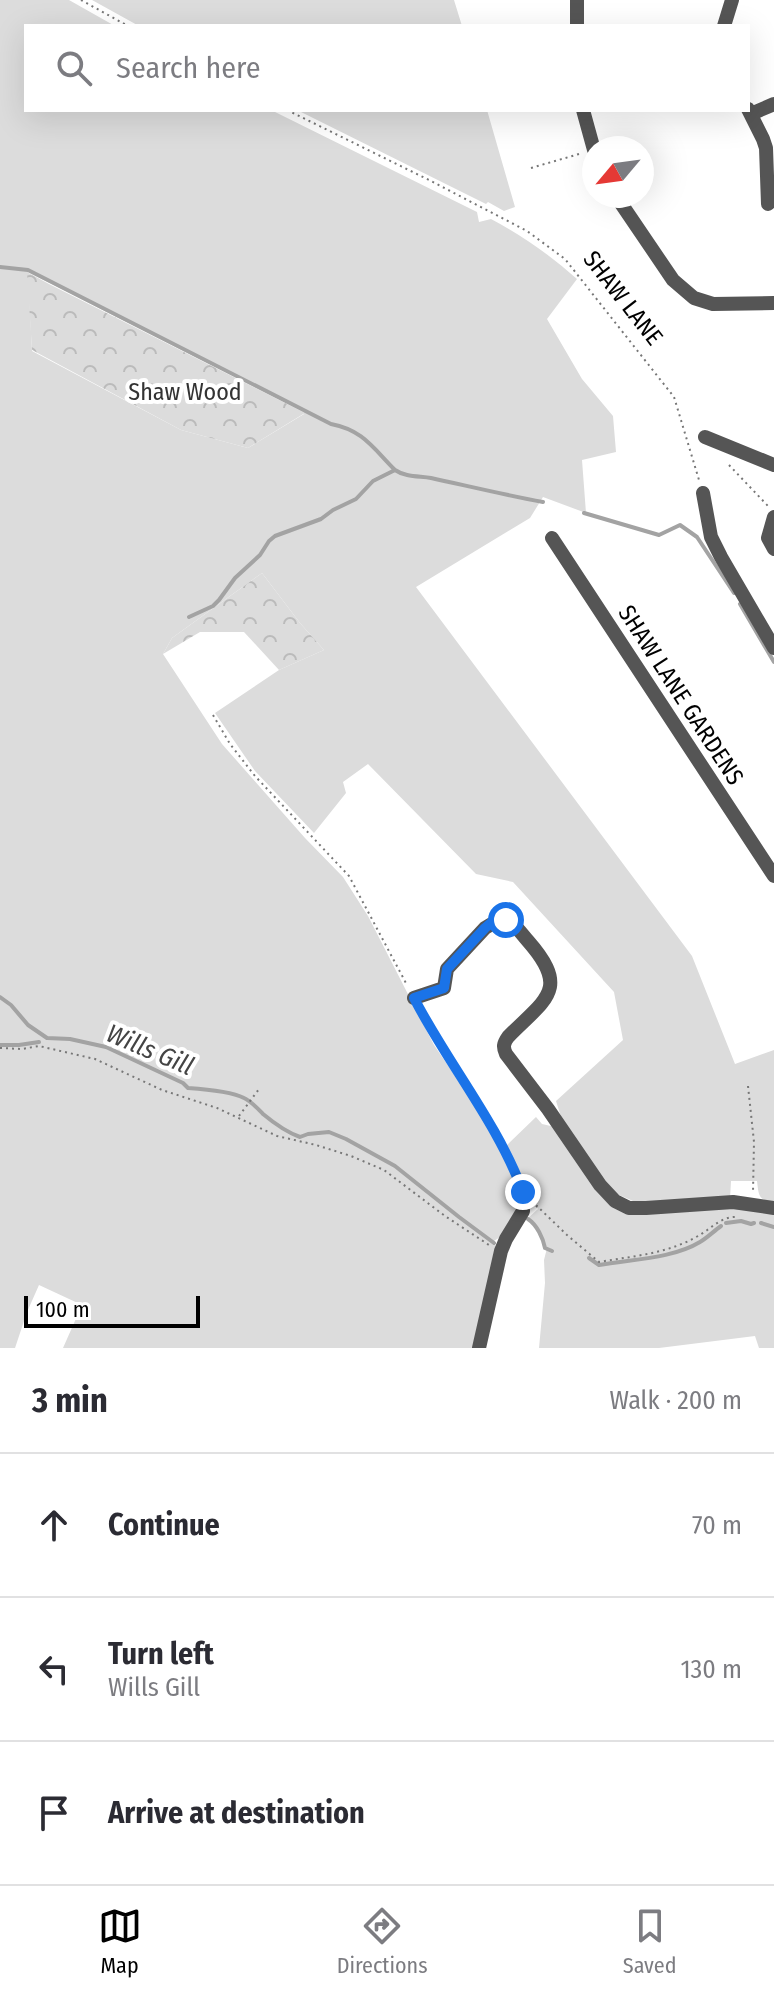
<!DOCTYPE html>
<html lang="en">
<head>
<meta charset="utf-8">
<style>
	:root { --surface:#fff; --page:#f7f7f7; --text:#2b2b33; --muted:#7c7c81; --line:#e1e1e2; --accent:#000 }
	body { margin:0; font-family:"Fira Sans Condensed",sans-serif; background:var(--page); color:var(--text) }
	.compass { position:absolute; left:582px; top:136px; width:72px; height:72px; border-radius:50%; background:var(--surface); box-shadow:0 8px 32px #0002; rotate:241deg }
	.scale { position:absolute; left:24px; bottom:20px; width:176px; box-sizing:border-box; padding-left:8px; border:4px solid #000; border-top:0; font-size:22px; line-height:28px; white-space:nowrap; color:#000; -webkit-text-stroke:6px #fff; paint-order:stroke }
	.stop { position:absolute; width:24px; height:24px; margin:-18px; border:6px solid #1a73e8; border-radius:50%; background:#fff }
	.stop.end { background:#1a73e8; border-color:#fff; box-shadow:0 2px 8px #0008 }
	.list { margin:0; padding:0; list-style:none }
	h2 { display:flex; justify-content:space-between; align-items:center; height:104px; margin:0; padding:0 32px; font-size:34px }
	h2 small { font-size:26px; font-weight:400; color:var(--muted) }
	.list li { display:grid; grid-template-columns:52px 1fr auto; gap:24px; align-items:center; box-sizing:border-box; height:144px; padding:0 32px; border-top:2px solid var(--line) }
	.list b { display:block; font-size:30px; white-space:nowrap }
	.list p { margin:0; font-size:26px; white-space:nowrap; color:var(--muted) }
	.list em { font-size:26px; font-style:normal; color:var(--muted) }
	.icon { flex:none; width:44px; height:44px; fill:none; stroke:currentColor; stroke-width:2; stroke-linecap:round; stroke-linejoin:round }
	.map { position:relative; flex:none; width:774px; height:1348px; overflow:hidden }
	.search { position:absolute; background:var(--surface); box-shadow:0 8px 32px #0002; left:24px; right:24px; top:24px; height:88px; display:flex; align-items:center; gap:20px; box-sizing:border-box; padding:0 28px; border-radius:0px; color:var(--muted); font-size:30px }
	.sheet { height:536px; background:var(--surface) }
	nav { display:flex; justify-content:space-around; align-items:center; box-sizing:border-box; height:112px; border-top:2px solid var(--line); background:var(--surface); font-size:22px; color:var(--muted) }
	nav a { display:grid; justify-items:center; gap:4px }
	nav .on { color:var(--accent) }
	.map>svg:first-child { display:block }
</style>
</head>
<body>
<div class="map">
<svg width="774" height="1348" viewBox="0 0 774 1348">
	<defs>
		<pattern id="forest-crowns" width="20" height="18" patternUnits="userSpaceOnUse" patternTransform="scale(2)"><rect width="20" height="18" fill="#dcdcdc"/><path d="M2 6a3 3 0 1 1 6 0M12 15a3 3 0 1 1 6 0" fill="none" stroke="#bbb"/></pattern>
	</defs>
	<rect width="100%" height="100%" fill="#fff"/>
	<path fill="#dcdcdc" fill-rule="evenodd" d="M0,0h69l46,26h-89v84h245l206,102 2,10 12,-3c32,17 59,36 86,60l-30,40 35,60 31,37 3,36 -34,8 4,53 -43,-16 -13,21 -114,69 276,369 43,108 39,-14v155c-16,-7 -15,-8 -17,-24h-26l-1,18 -90,5 -30,-13 -47,-68 -7,-22 67,-61 -9,-48 -101,-110 -37,-8 -108,-110 -25,18 3,11 -32,40 -59,-62 -40,-58 64,-43 45,-20 -24,-27 -38,-50 -90,65 -9,16 59,90 83,94 38,39 25,39 66,129 38,56 39,67 7,21 1,18 -19,30 -6,4 2,7 -19,100h-414l19,-43 -43,-20 -12,27 -12,36h-15zM28,272l276,140v2l-56,34 -67,-18 -149,-79z
		M92,0h362l8,26h-323z
		M297,110h190l28,97 -11,4 -16,-9 -2,2z
		M536,1117l6,7 13,3 52,73 126,5 41,6v137h-15l-4,-12 -96,12h-120l6,-65 -1,-23 3,-12 -13,-26 -6,-4 10,-9 -32,-63z"/>
	<path fill="url(#forest-crowns)" d="M27,272l22,12 256,129 -57,35 -67,-18 -149,-80z
		M262,573l38,50 24,27 -45,20 -35,-38h-44l-37,22 9,-16z"/>
	<g fill="none" stroke-linecap="round" stroke-linejoin="round">
		<path stroke="#a3a3a3" stroke-width="4" d="M0,267l28,3 303,154c32,6 42,24 64,46
			M584,513l75,22 21,-10 17,12 37,56
			M740,604l34,58
			M189,617l24,-11 6,-6 16,-22 25,-23 9,-14 6,-5 46,-17 12,-9 23,-11 17,-18 22,-11c10,7 24,6 36,8 37,8 74,17 112,24
			M0,997l11,8 17,20 19,13 23,1 36,8 77,36 5,5c15,1 42,3 56,10 7,3 13,10 19,16 12,10 23,18 37,23l8,-3 21,-2 17,7 49,27 64,51 35,26
			M0,1045h19l20,-3
			M528,1219c9,6 15,19 17,29l7,3
			M726,1223l15,-2 10,3 3,-1
			M761,1223l13,4
			M589,1258l10,7c32,-6 73,-6 101,-23 7,-4 14,-11 21,-16"/>
		<path stroke="#777" stroke-width="2" stroke-dasharray="2 4" stroke-linecap="butt" d="M81,0l47,26
			M287,110l142,70 98,51 38,28 109,138 25,83
			M531,168l48,-14
			M729,465l39,41
			M213,715l17,29 25,32 94,100 58,109
			M420,1008c23,46 55,88 80,133 9,18 21,37 24,57
			M0,1048l22,1 17,-3 56,13 67,31 55,18 60,28 39,9 35,11 33,14 61,46 44,29
			M748,1086l6,56 -1,50
			M239,1116l20,-27
			M536,1207l1,-1 30,29 32,27c34,-6 68,-8 99,-26 13,-7 23,-20 39,-19"/>
		<path stroke="#555" stroke-width="14" d="M577,26v-26
			M724,26l8,-26
			M748,109l15,30 3,9 2,56
			M583,110l11,40
			M751,114l23,-10
			M616,196l57,84 21,18 19,6 61,-1
			M705,437l69,28
			M703,493l8,44 10,20 53,91
			M774,517l-6,21 6,11
			M552,538l222,338
			M414,998l30,-10 3,-19 38,-41 15,-9c13,1 20,13 28,22 43,49 17,58 -20,96 -5,7 -5,10 -2,17l42,55 52,76 15,16 14,7h17l87,-6 41,6
			M479,1348l22,-97 5,-12 17,-28"/>
	</g>
	<g fill="none" stroke-linecap="round" stroke-linejoin="round">
		<path stroke="#1a73e8" stroke-width="10" d="M506,920l-14,2 -7,6 -38,41 -3,19 -30,10c34,66 83,124 109,194"/>
	</g>
	<g text-anchor="middle" dominant-baseline="central" stroke-width="8" stroke-linejoin="round" paint-order="stroke">
		<g font-size="24" fill="#000" stroke="#fff">
			<text transform="translate(623 298) rotate(52)">SHAW LANE</text>
			<text transform="translate(681 695) rotate(57)">SHAW LANE GARDENS</text>
		</g>
		<g font-size="24" fill="#333" stroke="#fff">
			<text x="185" y="392">Shaw Wood</text>
		</g>
		<g font-size="26" font-style="italic" fill="#444" stroke="#fff">
			<text transform="translate(150 1050) rotate(23)">Wills Gill</text>
		</g>
	</g>
</svg>
<svg class="compass" viewBox="-18 -18 36 36"><path d="M0-13l5 13h-10z" fill="#e53935"/><path d="M0 13l5-13h-10z" fill="#7c7c81"/></svg>
<div class="scale">100 m</div>
<div class="stop" style="left:506px;top:920px"></div>
<div class="stop end" style="left:523px;top:1192px"></div>
<div class="search"><svg class="icon" aria-label="search" viewBox="0 0 24 24"><circle cx="10" cy="10" r="6"/><path d="M15 15l6 6"/></svg>Search here</div>
</div>
<section class="sheet">
<h2>3 min<small>Walk · 200 m</small></h2>
<ul class="list">
<li><svg class="icon" aria-label="ahead" viewBox="0 0 24 24"><path d="M12 20V5M6 11l6-6 6 6"/></svg><div><b>Continue</b></div><em>70 m</em></li>
<li><svg class="icon" aria-label="left" viewBox="0 0 24 24"><path d="M17 20v-9H6M10 6l-5 5 5 5"/></svg><div><b>Turn left</b><p>Wills Gill</p></div><em>130 m</em></li>
<li><svg class="icon" aria-label="arrive" viewBox="0 0 24 24"><path d="M6 21V4h12l-3 4 3 4H6"/></svg><div><b>Arrive at destination</b></div></li>
</ul>
</section>
<nav>
<a class="on"><svg class="icon" aria-label="map" viewBox="0 0 24 24"><path d="M3 6l6-2 6 2 6-2v14l-6 2-6-2-6 2zM9 4v14M15 6v14"/></svg>Map</a>
<a><svg class="icon" aria-label="directions" viewBox="0 0 24 24"><path d="M12 3l9 9-9 9-9-9zM9 14v-3h6M13 9l2 2-2 2"/></svg>Directions</a>
<a><svg class="icon" aria-label="saved" viewBox="0 0 24 24"><path d="M7 4h10v16l-5-4-5 4z"/></svg>Saved</a>
</nav>
</body>
</html>
